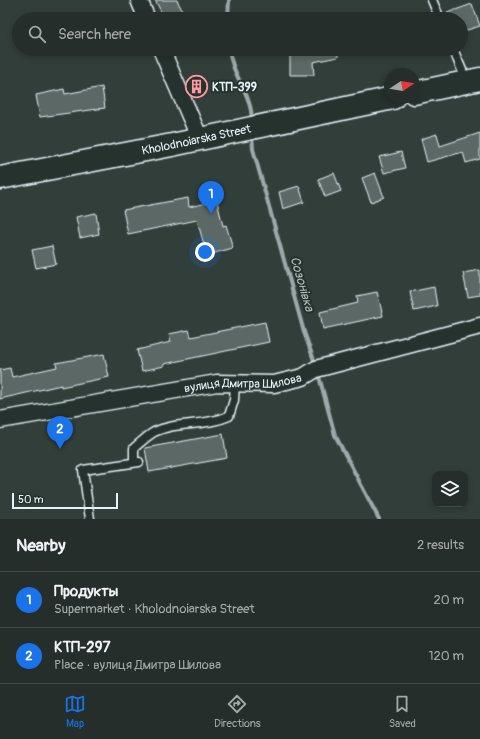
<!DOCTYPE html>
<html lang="en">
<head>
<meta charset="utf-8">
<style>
	:root { --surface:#262e2b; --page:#2e3633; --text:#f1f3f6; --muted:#a4a8a9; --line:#424a47; --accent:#1a73e8 }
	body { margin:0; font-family:Pangolin,sans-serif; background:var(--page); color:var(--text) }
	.controls { position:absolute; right:12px; bottom:12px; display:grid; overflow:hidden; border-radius:8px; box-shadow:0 2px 6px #0003 }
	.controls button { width:36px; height:36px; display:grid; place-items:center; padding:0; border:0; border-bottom:1px solid var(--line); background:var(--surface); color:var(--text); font:20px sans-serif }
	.compass { position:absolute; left:384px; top:68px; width:36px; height:36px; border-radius:50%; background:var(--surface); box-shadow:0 2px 6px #0003; rotate:78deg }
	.scale { position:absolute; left:12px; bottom:10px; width:106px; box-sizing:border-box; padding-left:4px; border:2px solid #e8f1f8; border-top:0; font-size:11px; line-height:14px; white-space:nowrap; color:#e8f1f8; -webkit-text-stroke:3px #26332d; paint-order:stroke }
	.you { position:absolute; left:205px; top:252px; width:14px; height:14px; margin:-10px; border:3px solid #fff; border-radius:50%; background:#1a73e8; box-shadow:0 0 0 6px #1a73e833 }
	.badge { display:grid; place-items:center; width:26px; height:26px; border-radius:50%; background:var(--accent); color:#fff; font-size:13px; font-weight:700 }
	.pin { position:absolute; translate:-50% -33px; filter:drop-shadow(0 1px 2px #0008) }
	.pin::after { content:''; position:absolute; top:21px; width:14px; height:12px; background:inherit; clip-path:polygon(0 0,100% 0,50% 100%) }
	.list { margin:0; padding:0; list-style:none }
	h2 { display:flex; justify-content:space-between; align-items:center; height:52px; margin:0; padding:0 16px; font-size:17px }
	h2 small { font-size:13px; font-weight:400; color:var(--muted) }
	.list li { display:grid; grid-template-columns:26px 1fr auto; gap:12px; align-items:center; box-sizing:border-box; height:56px; padding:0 16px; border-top:1px solid var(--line) }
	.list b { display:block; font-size:15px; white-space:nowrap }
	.list p { margin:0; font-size:13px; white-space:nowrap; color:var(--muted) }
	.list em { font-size:13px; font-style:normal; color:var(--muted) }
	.icon { flex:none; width:22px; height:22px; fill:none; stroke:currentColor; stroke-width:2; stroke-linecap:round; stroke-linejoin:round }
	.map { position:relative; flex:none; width:480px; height:519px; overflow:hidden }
	.search { position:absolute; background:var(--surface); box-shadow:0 2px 6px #0003; left:12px; right:12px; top:12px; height:44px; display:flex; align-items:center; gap:10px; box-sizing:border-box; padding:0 14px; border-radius:22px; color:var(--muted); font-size:15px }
	.sheet { height:164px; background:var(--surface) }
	nav { display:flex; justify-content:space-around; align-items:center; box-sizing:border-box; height:56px; border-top:1px solid var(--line); background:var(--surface); font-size:11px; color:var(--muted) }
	nav a { display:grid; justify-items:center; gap:2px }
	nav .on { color:var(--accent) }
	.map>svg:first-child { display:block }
</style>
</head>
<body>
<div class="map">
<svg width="480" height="519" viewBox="0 0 480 519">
	<rect width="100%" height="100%" fill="#323e39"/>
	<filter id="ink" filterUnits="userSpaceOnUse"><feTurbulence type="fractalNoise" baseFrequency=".025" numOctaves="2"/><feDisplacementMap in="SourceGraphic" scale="8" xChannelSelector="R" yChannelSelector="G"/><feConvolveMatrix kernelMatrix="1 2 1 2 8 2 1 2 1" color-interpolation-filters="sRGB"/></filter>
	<g filter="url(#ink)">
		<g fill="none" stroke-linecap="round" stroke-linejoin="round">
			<path stroke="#9ea9ab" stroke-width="4" d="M228,19l1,-19
				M229,49c3,28 23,44 23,72
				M252,134l1,15 51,183 12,34
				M318,373l17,62 44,84"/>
		</g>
		<path fill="#5c6865" stroke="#e8f1f8" d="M155,0h22l7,14 -11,5h-8z
			M472,4l8,22 -19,6v-13h-16l-1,-5z
			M290,52h48v5l-25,5 1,13h-24z
			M102,87l3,21 -65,9 -4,-22 28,-6 1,5z
			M480,133v26l-14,4 -3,-11 -36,10 -6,-23 16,-5 3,12z
			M401,152l4,16 -21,5 -5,-16z
			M334,173l7,18 -16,6 -7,-18z
			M375,173l9,24 -13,5 -9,-24z
			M299,186l5,16 -21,7 -4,-17z
			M188,198l1,9 28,-6 6,25 3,-1 7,23 -26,7 -10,-35 -69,14 -5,-24z
			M96,213l3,21 -19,4 -4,-21z
			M52,246l4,18 -20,4 -4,-18z
			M480,270v25l-12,2 -5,-24z
			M434,287l3,19 -23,5 -4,-19z
			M377,292l6,24 -60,13 -3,-17 38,-9 -1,-7z
			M265,322l4,20 -105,22v2l-22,5 -5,-21 34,-8 -2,-8 20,-4 2,7z
			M104,354l5,23 -48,10v-2l-61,14v-29l10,-2 2,9 45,-10 -1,-4z
			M223,434l4,24 -78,14 -4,-24z"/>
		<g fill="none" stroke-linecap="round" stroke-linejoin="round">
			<defs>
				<path id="lane" d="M432,0l8,19
					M453,49l14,33
					M134,462v-14c6,-5 13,-12 20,-16 23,-11 51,-5 75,-16l5,-16 1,-17
					M90,519l-7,-49 56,-8"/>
				<g id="street">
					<path d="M139,0l8,19"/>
					<path d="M161,49l39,90"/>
					<path id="s1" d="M0,420l217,-37 57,1 29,-7 13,-8 164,-43"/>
				</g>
				<g id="primary">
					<path d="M414,93l66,-14"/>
					<path id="s2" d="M0,178l172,-33 221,-47"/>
				</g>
			</defs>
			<use href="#lane" stroke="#e8f1f8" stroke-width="11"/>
			<use href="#street" stroke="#e8f1f8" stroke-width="19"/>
			<use href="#primary" stroke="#e8f1f8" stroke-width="25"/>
			<use href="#lane" stroke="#26332d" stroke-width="8"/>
			<use href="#street" stroke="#26332d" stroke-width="16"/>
			<use href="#primary" stroke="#26332d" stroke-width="22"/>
		</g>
	</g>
	<defs>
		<symbol id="building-ring" viewBox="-11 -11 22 22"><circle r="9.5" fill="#26332d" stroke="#ff9aa2" stroke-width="1.5"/><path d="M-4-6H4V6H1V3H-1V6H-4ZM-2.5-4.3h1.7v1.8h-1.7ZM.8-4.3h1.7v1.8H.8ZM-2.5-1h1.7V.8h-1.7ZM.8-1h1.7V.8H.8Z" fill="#ff9aa2"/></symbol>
	</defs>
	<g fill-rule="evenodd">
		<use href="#building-ring" x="184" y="74" width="25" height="25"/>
	</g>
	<g text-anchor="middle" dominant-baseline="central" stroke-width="4" stroke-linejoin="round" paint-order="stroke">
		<g font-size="12" font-weight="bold" fill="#e8f1f8" stroke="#26332d" text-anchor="start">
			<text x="212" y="87">КТП-399</text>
		</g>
		<g font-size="12" fill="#e8f1f8" stroke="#26332d">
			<text stroke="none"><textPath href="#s2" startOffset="200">Kholodnoiarska Street</textPath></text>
			<text stroke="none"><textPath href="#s1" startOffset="246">вулиця Дмитра Шилова</textPath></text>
		</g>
		<g font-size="13" font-style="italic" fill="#b1bbbe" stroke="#26332d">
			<text transform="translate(302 284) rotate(74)">Созонівка</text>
		</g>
	</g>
</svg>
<div class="controls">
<button><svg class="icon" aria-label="layers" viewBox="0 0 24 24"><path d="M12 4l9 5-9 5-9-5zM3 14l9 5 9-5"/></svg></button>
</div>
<svg class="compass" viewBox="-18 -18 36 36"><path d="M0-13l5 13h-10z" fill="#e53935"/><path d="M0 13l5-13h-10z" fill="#a4a8a9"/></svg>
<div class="scale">50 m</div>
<div class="you"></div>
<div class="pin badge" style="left:211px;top:214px">1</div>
<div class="pin badge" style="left:60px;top:449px">2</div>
<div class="search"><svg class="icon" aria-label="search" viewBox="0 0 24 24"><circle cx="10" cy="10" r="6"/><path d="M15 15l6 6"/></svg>Search here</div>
</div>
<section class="sheet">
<h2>Nearby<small>2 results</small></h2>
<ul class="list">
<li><span class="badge">1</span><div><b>Продукты</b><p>Supermarket · Kholodnoiarska Street</p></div><em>20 m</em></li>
<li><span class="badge">2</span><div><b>КТП-297</b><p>Place · вулиця Дмитра Шилова</p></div><em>120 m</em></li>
</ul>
</section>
<nav>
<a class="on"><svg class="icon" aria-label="map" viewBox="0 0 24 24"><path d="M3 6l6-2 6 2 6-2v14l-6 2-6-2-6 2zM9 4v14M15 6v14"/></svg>Map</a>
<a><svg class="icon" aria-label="directions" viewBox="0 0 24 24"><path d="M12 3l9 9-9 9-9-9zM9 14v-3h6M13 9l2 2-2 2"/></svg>Directions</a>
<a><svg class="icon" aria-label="saved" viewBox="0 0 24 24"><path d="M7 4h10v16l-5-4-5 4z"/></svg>Saved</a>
</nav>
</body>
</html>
